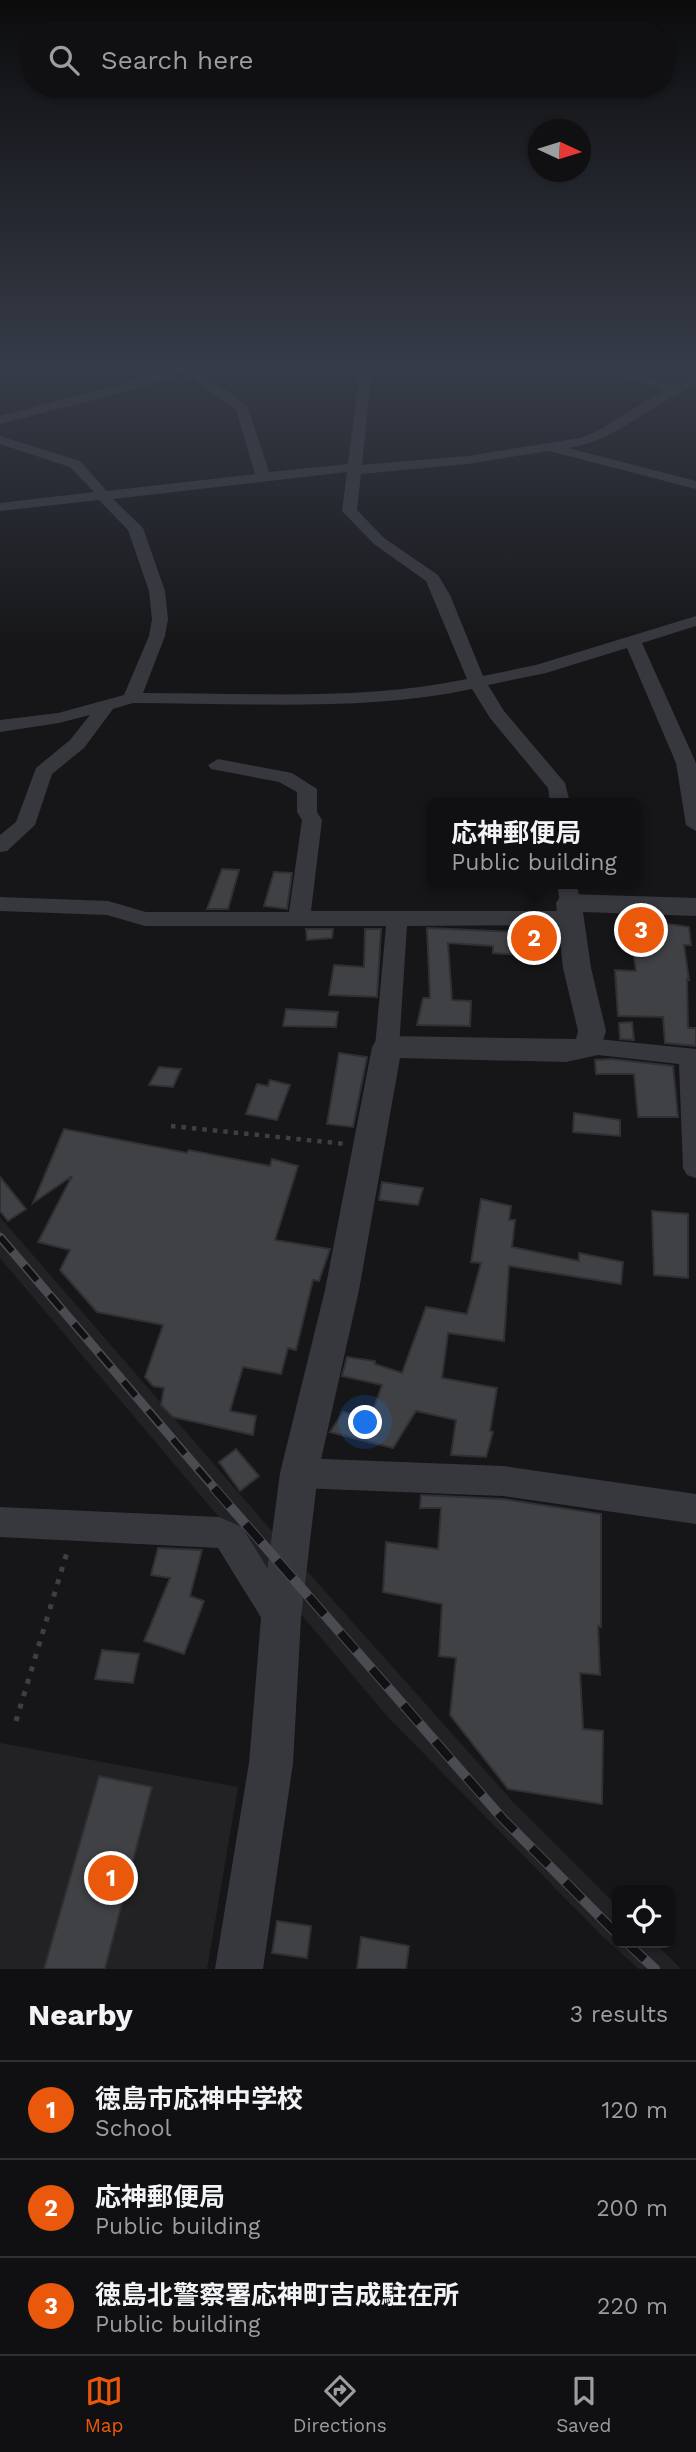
<!DOCTYPE html>
<html lang="en">
<head>
<meta charset="utf-8">
<style>
	:root { --surface:#101012; --page:#19191b; --text:#f1f3f6; --muted:#9c9d9f; --line:#303032; --accent:#ea580c }
	body { margin:0; font-family:"Work Sans","Noto Sans JP",sans-serif; background:var(--page); color:var(--text) }
	.controls { position:absolute; right:21px; bottom:21px; display:grid; overflow:hidden; border-radius:10px; box-shadow:0 2px 5px #0004 }
	.controls button { width:63px; height:63px; display:grid; place-items:center; padding:0; border:0; border-bottom:2px solid var(--line); background:var(--surface); color:var(--text); font:35px sans-serif }
	.compass { position:absolute; left:528px; top:119px; width:63px; height:63px; border-radius:50%; background:var(--surface); box-shadow:0 2px 5px #0004; rotate:94deg }
	.you { position:absolute; left:366px; top:1423px; width:24px; height:24px; margin:-18px; border:5px solid #fff; border-radius:50%; background:#1a73e8; box-shadow:0 0 0 10px #1a73e833 }
	.badge { display:grid; place-items:center; width:46px; height:46px; border-radius:50%; background:var(--accent); color:#fff; font-size:23px; font-weight:700 }
	.pin { position:absolute; translate:-50% -50%; border:4px solid #fff; box-shadow:0 2px 7px #0006 }
	.popup { position:absolute; left:427px; top:798px; width:214px; height:91px; box-sizing:border-box; display:grid; place-content:center; border-radius:10px; background:var(--surface); filter:drop-shadow(0 2px 5px #0005); font-size:23px; white-space:nowrap; color:var(--muted) }
	.popup b { font-size:26px; color:var(--text) }
	.popup::after { content:''; position:absolute; left:50%; top:100%; margin-left:-14px; border:14px solid transparent; border-top-color:var(--surface) }
	.list { margin:0; padding:0; list-style:none }
	h2 { display:flex; justify-content:space-between; align-items:center; height:91px; margin:0; padding:0 28px; font-size:30px }
	h2 small { font-size:23px; font-weight:400; color:var(--muted) }
	.list li { display:grid; grid-template-columns:46px 1fr auto; gap:21px; align-items:center; box-sizing:border-box; height:98px; padding:0 28px; border-top:2px solid var(--line) }
	.list b { display:block; font-size:26px; white-space:nowrap }
	.list p { margin:0; font-size:23px; white-space:nowrap; color:var(--muted) }
	.list em { font-size:23px; font-style:normal; color:var(--muted) }
	.icon { flex:none; width:38px; height:38px; fill:none; stroke:currentColor; stroke-width:2; stroke-linecap:round; stroke-linejoin:round }
	.map { position:relative; flex:none; width:696px; height:1969px; overflow:hidden }
	.search { position:absolute; background:var(--surface); box-shadow:0 2px 5px #0004; left:21px; right:21px; top:21px; height:77px; display:flex; align-items:center; gap:18px; box-sizing:border-box; padding:0 24px; border-radius:38px; color:var(--muted); font-size:26px }
	.sheet { height:385px; background:var(--surface) }
	nav { display:flex; justify-content:space-around; align-items:center; box-sizing:border-box; height:98px; border-top:2px solid var(--line); background:var(--surface); font-size:19px; color:var(--muted) }
	nav a { display:grid; justify-items:center; gap:4px }
	nav .on { color:var(--accent) }
	.map>svg:first-child { display:block }
</style>
</head>
<body>
<div class="map">
<svg width="696" height="1969" viewBox="0 0 696 1969">
	<rect width="100%" height="100%" fill="#161618"/>
	<path fill="#222225" d="M0,1217l290,335 224,251 103,103v37h38l26,26h-42l-35,-31 -217,-222 -387,-458z
		M0,1743l238,44 -31,182h-207z"/>
	<path fill="#404145" stroke="#303034" stroke-width="2" d="M222,869l17,1 -11,39h-21z
		M274,872l18,1 -5,36 -23,-3z
		M629,918l60,9 2,18h-7l5,35 -2,-1 1,49h8v18l-31,-3 -2,-26 -45,-1 -3,-46 21,1z
		M427,928l91,4v-4h27l2,29 -54,-4v-7l-45,-3 4,57 19,1 -1,25 -53,-1 6,-27h7z
		M306,929h27l-1,9 -25,2z
		M365,929h16l-4,68 -48,-2 5,-30 30,2z
		M286,1009l52,3 -2,15 -53,-1z
		M632,1022l2,18 -14,-1 -1,-16z
		M339,1053l28,4 -14,70 -26,-3z
		M611,1059l62,7 5,51h-40l-4,-43h-38l-1,-14z
		M159,1067l22,2 -8,18 -24,-2z
		M270,1080l20,5 -13,35 -31,-6 11,-30 11,2z
		M574,1113l46,7v16l-47,-4z
		M64,1129l123,24 2,-3 81,16 2,-7 26,7 -23,74 55,9 -11,32 -6,-1 -17,70 -8,-2 -7,26 -38,-7 -13,44 26,5 -3,19 -80,-18 -12,-12 3,-17 -11,-2 -8,-9 18,-52 -66,-13 -37,-42 10,-20 -32,-8 34,-66 -39,27z
		M0,1177l26,32 -18,12 -8,-10z
		M382,1182l41,6 -5,17 -39,-5z
		M481,1199l30,7 -2,14h6l-3,27 67,14v-8l44,9 -2,22 -112,-18 -5,75 -56,-8 -6,45 55,10 -7,43 3,1 -7,25 -35,-2 5,-35 -40,-9 -23,37 -63,-16 13,-20 27,7 12,-34 -40,-9 5,-19 28,4v3l27,9 24,-66 41,7 14,-51 -10,-1z
		M652,1211l36,3v64l-34,-3z
		M236,1449l23,27 -19,15 -21,-29z
		M421,1495l82,4 98,15v113l-3,-1 2,49 -20,-2 3,56 20,2 -1,73 -94,-15 -58,-74 6,-57 -17,-2 3,-52 -59,-12 3,-50 52,7 3,-41h-21z
		M158,1548l44,2 -12,46 14,5 -20,53 -40,-13 26,-63 -19,-3z
		M102,1650l37,4 -6,29 -38,-4z
		M99,1776l53,11 -47,182h-61z
		M277,1921l34,5 -4,32 -35,-5z
		M361,1937l48,9 -3,23h-49z"/>
	<g fill="none" stroke-linecap="round" stroke-linejoin="round">
		<path stroke="#3d3f44" stroke-width="4.5" stroke-dasharray="4.5 6" stroke-linecap="butt" d="M171,1126l175,18"/>
		<path stroke="#3d3f44" stroke-width="5" stroke-dasharray="5 8" stroke-linecap="butt" d="M16,1721l52,-172"/>
		<path fill="#37383d" fill-rule="evenodd" d="M169,368h26l52,37 22,67 79,-8 12,-96h12l-10,97 105,-9 113,-18 16,-6 68,-42 -30,-10 -14,-12c19,0 36,18 54,16 7,0 15,-6 22,-8v9c-45,18 -79,56 -128,63l128,33v8l-147,-38 -82,13 -106,10 -4,36 27,28 54,37 12,20 33,81 53,-11 160,-49v10l-54,17 54,120v68l-10,-6 -10,-62 -49,-115 -81,25 -58,12 16,26 61,72 5,20h-20l-2,-15 -58,-70 -18,-29c-110,23 -228,14 -339,14l-20,6 -29,39 -32,26 -17,51 -28,26 -7,1v-17l16,-13 20,-54 34,-28 20,-25 -31,8 -59,9v-12l58,-7 66,-18 25,-59 3,-17 -3,-28 -21,-61 -29,-30 -99,11v-8l94,-11 -24,-25 -70,-23v-8l80,25 27,30 148,-17 -19,-64 -52,-38 -49,17 -135,35v-8l125,-33zM347,472l-5,39 32,33 52,37 41,98c-104,22 -217,14 -324,14l22,-57 3,-17 -3,-28 -22,-63 -30,-29z
			M218,759l74,14 25,16v23l5,8 -11,91h259l8,2 3,5 -3,5 -8,2 -163,1 -8,121 -4,6 -8,3 -8,-3 -4,-6 11,-121h-241l-38,-11 -107,-4v-14l108,4 38,11h143l13,-92 -5,-8v-20l-18,-10 -68,-13 -3,-4z
			M557,884h20l3,19 -3,5h-16z
			M588,1038l108,11v129l-9,-3 -4,-7 -4,-104 -99,-11 -4,-6 4,-6z
			M299,1458l204,8 193,28v30l-193,-28 -204,-8 -11,-5 -4,-10 4,-10z
			M0,1507l219,10 23,10 54,88 -5,12 -12,5 -12,-5 -49,-79 -218,-11z"/>
		<path fill="#37383d" fill-rule="evenodd" d="M569,894l127,4v18l-113,-4 8,56 15,63 -8,24 -32,7 -166,-4 -41,232 -41,183 -17,145 -8,145 -30,206h-48l34,-206 12,-145 19,-145 45,-183 47,-243 5,-8 10,-3 189,3 2,-8 -15,-63 -7,-65 4,-6z"/>
		<defs>
			<path id="rail-far1" d="M0,1237l216,253"/>
			<path id="rail" d="M214,1488l288,330 115,116
				M627,1943l28,26"/>
		</defs>
		<use href="#rail-far1" stroke="#4a4c52" stroke-width="9"/>
		<use href="#rail" stroke="#4a4c52" stroke-width="10"/>
		<use href="#rail-far1" stroke="#111113" stroke-width="6" stroke-dasharray="19" stroke-linecap="butt"/>
		<use href="#rail" stroke="#111113" stroke-width="8" stroke-dasharray="24" stroke-linecap="butt"/>
	</g>
	<linearGradient id="sky" x2="0" y2="1"><stop stop-color="#0c0c0d"/><stop offset="0.57" stop-color="#363c48"/><stop offset="1" stop-color="#363c48" stop-opacity="0"/></linearGradient>
	<rect width="696" height="644" fill="url(#sky)"/>
</svg>
<div class="controls">
<button><svg class="icon" aria-label="locate" viewBox="0 0 24 24"><circle cx="12" cy="12" r="6"/><path d="M12 2v4M12 18v4M2 12h4M18 12h4"/></svg></button>
</div>
<svg class="compass" viewBox="-18 -18 36 36"><path d="M0-13l5 13h-10z" fill="#e53935"/><path d="M0 13l5-13h-10z" fill="#9c9d9f"/></svg>
<div class="you"></div>
<div class="pin badge" style="left:111px;top:1878px">1</div>
<div class="pin badge" style="left:534px;top:938px">2</div>
<div class="popup"><b>応神郵便局</b>Public building</div>
<div class="pin badge" style="left:641px;top:930px">3</div>
<div class="search"><svg class="icon" aria-label="search" viewBox="0 0 24 24"><circle cx="10" cy="10" r="6"/><path d="M15 15l6 6"/></svg>Search here</div>
</div>
<section class="sheet">
<h2>Nearby<small>3 results</small></h2>
<ul class="list">
<li><span class="badge">1</span><div><b>徳島市応神中学校</b><p>School</p></div><em>120 m</em></li>
<li><span class="badge">2</span><div><b>応神郵便局</b><p>Public building</p></div><em>200 m</em></li>
<li><span class="badge">3</span><div><b>徳島北警察署応神町吉成駐在所</b><p>Public building</p></div><em>220 m</em></li>
</ul>
</section>
<nav>
<a class="on"><svg class="icon" aria-label="map" viewBox="0 0 24 24"><path d="M3 6l6-2 6 2 6-2v14l-6 2-6-2-6 2zM9 4v14M15 6v14"/></svg>Map</a>
<a><svg class="icon" aria-label="directions" viewBox="0 0 24 24"><path d="M12 3l9 9-9 9-9-9zM9 14v-3h6M13 9l2 2-2 2"/></svg>Directions</a>
<a><svg class="icon" aria-label="saved" viewBox="0 0 24 24"><path d="M7 4h10v16l-5-4-5 4z"/></svg>Saved</a>
</nav>
</body>
</html>
